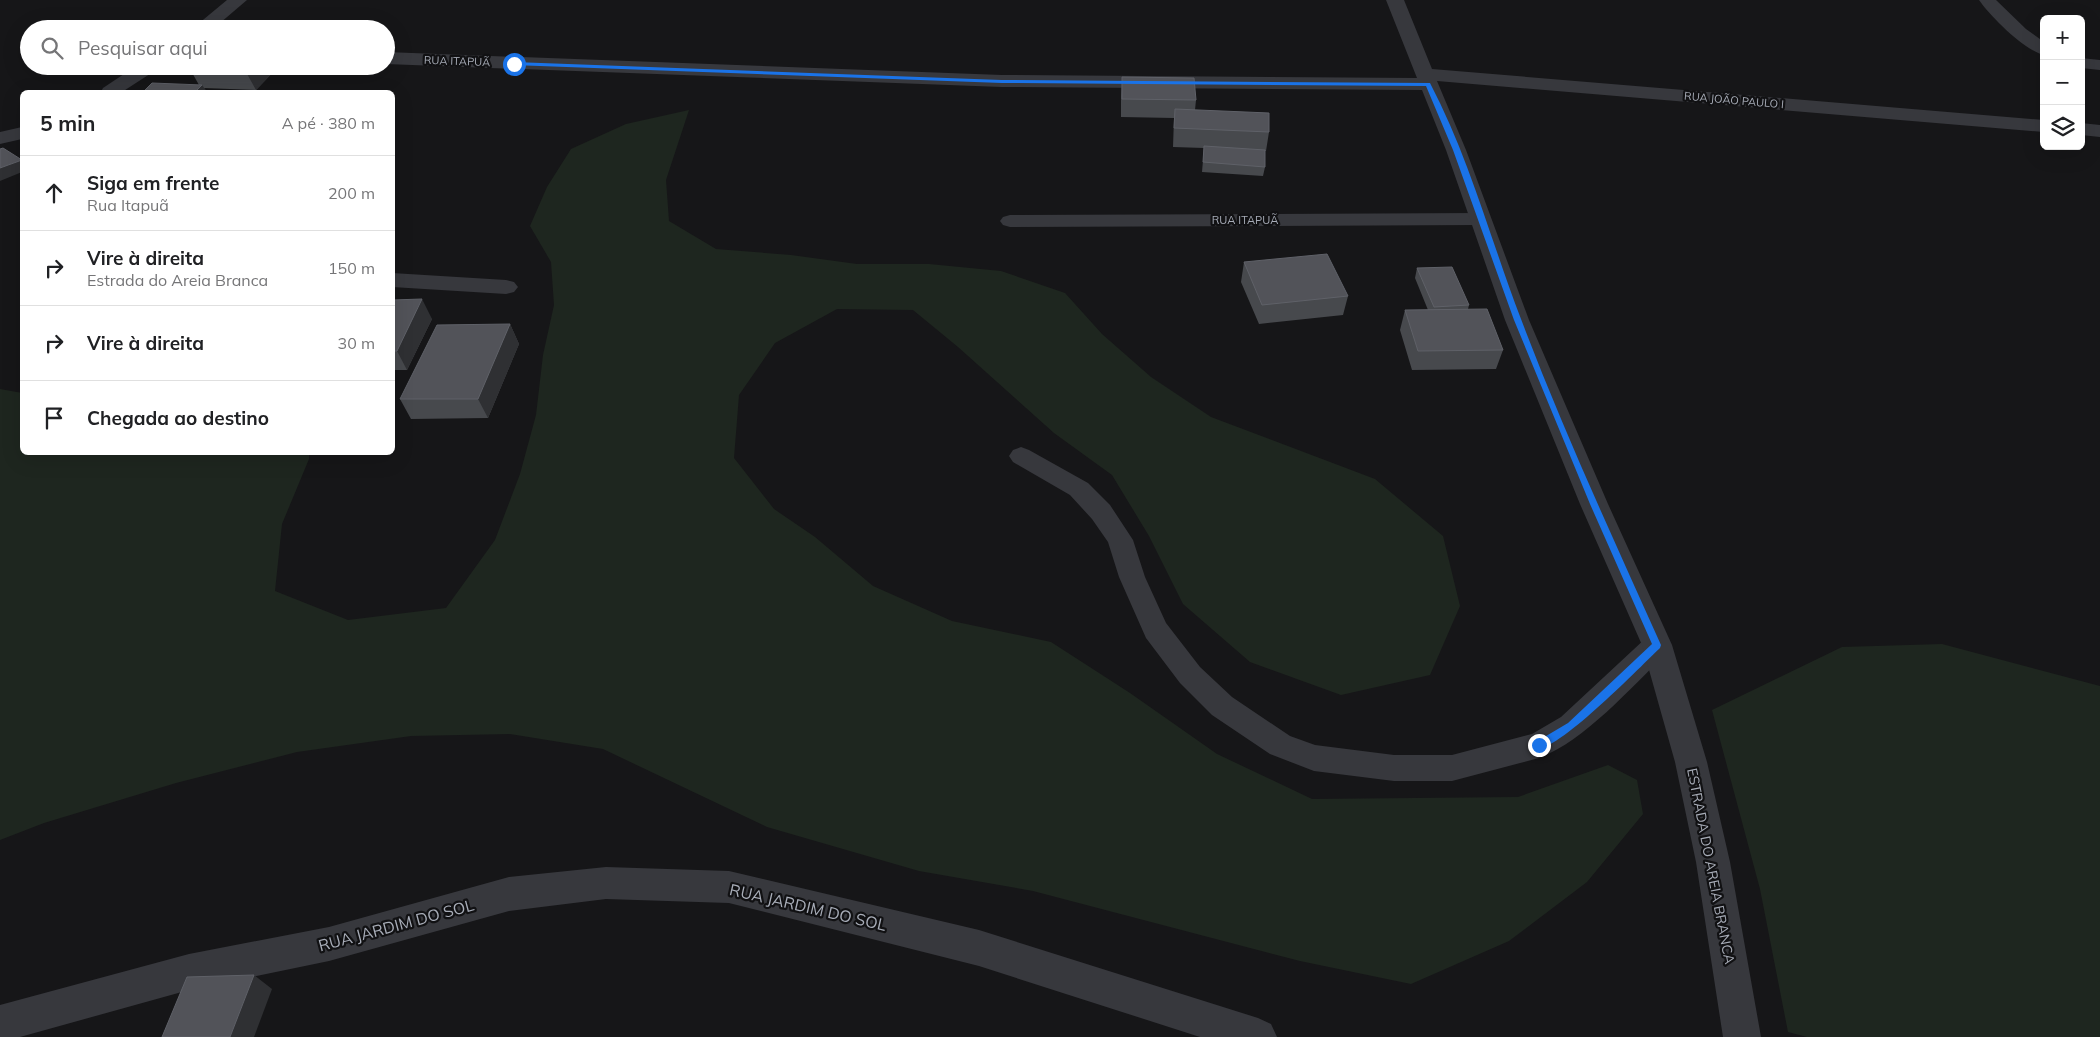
<!DOCTYPE html>
<html lang="pt">
<head>
<meta charset="utf-8">
<style>
	:root { --surface:#fff; --page:#f6f6f6; --text:#202124; --muted:#757577; --line:#e0e0e0 }
	body { margin:0; font-family:Mulish,sans-serif; background:var(--page); color:var(--text) }
	.controls { position:absolute; right:15px; top:15px; display:grid; overflow:hidden; border-radius:8px; box-shadow:0 5px 20px #0002 }
	.controls button { width:45px; height:45px; display:grid; place-items:center; padding:0; border:0; border-bottom:1px solid var(--line); background:var(--surface); color:var(--text); font:25px sans-serif }
	.stop { position:absolute; width:15px; height:15px; margin:-11px; border:4px solid #1a73e8; border-radius:50%; background:#fff }
	.stop.end { background:#1a73e8; border-color:#fff; box-shadow:0 1px 5px #0008 }
	.list { margin:0; padding:0; list-style:none }
	h2 { display:flex; justify-content:space-between; align-items:center; height:65px; margin:0; padding:0 20px; font-size:21px }
	h2 small { font-size:16px; font-weight:400; color:var(--muted) }
	.list li { display:grid; grid-template-columns:32px 1fr auto; gap:15px; align-items:center; box-sizing:border-box; height:75px; padding:0 20px; border-top:1px solid var(--line) }
	.list b { display:block; font-size:19px; white-space:nowrap }
	.list p { margin:0; font-size:16px; white-space:nowrap; color:var(--muted) }
	.list em { font-size:16px; font-style:normal; color:var(--muted) }
	.icon { flex:none; width:28px; height:28px; fill:none; stroke:currentColor; stroke-width:2; stroke-linecap:round; stroke-linejoin:round }
	.map { position:relative; flex:none; width:2100px; height:1037px; overflow:hidden }
	.search { position:absolute; background:var(--surface); box-shadow:0 5px 20px #0002; left:20px; top:20px; width:375px; height:55px; display:flex; align-items:center; gap:12px; box-sizing:border-box; padding:0 18px; border-radius:28px; color:var(--muted); font-size:19px }
	.panel { position:absolute; background:var(--surface); box-shadow:0 5px 20px #0002; left:20px; top:90px; width:375px; height:365px; border-radius:8px }
	.map>svg:first-child { display:block }
</style>
</head>
<body>
<div class="map">
<svg width="2100" height="1037" viewBox="0 0 2100 1037">
	<rect width="100%" height="100%" fill="#161618"/>
	<path fill="#1e261f" d="M689,110l-23,70 3,41 47,28 75,6 66,9h72l72,7 64,22 37,41 49,43 60,40 164,62 68,57 17,70 -30,69 -89,20 -91,-33 -67,-58 -34,-68 -37,-61 -58,-42 -96,-86 -45,-37 -76,-1 -62,34 -36,52 -5,63 40,51 41,28 58,49 79,35 99,21 79,51 87,61 95,45 206,-2 90,-32 29,15 6,34 -56,68 -78,59 -98,43 -111,-23 -267,-70 -114,-20 -152,-44 -164,-78 -93,-15 -99,2 -114,16 -121,31 -132,40 -44,17v-451l22,4v59l287,1v6l-27,65 -7,67 73,29 98,-12 49,-68 25,-66 16,-59 7,-60 11,-50 -3,-43 -21,-36 17,-39 24,-38 55,-25z
		M1942,644l158,42v351h-293l-19,-5 -28,-143 -48,-179 130,-63z"/>
	<g fill="none" stroke-linecap="round" stroke-linejoin="round">
		<path fill="#37383d" fill-rule="evenodd" d="M1979,0h17l30,29 18,13v13c-20,-5 -53,-38 -65,-55z
			M2081,58l19,2v10l-19,-2z
			M1480,213l7,2 3,4 -3,4 -7,2 -470,2 -7,-2 -3,-4 3,-4 7,-2z
			M1021,447l8,3 59,33 22,22 23,35 12,37 21,46 34,44 32,30 58,39 25,9 79,10h58l80,-21 29,-17 86,-80 10,-3 10,3 4,8 -4,8c-37,35 -81,87 -128,105l-87,23h-58l-80,-10 -44,-17 -58,-39 -32,-32 -34,-45 -27,-61 -11,-35 -16,-23 -22,-24 -57,-33 -4,-6 4,-6z"/>
		<path fill="#37383d" fill-rule="evenodd" d="M227,0h20l-34,29h-21z
			M1386,0h18l28,69 612,51v12l-607,-51 29,69 63,170 79,184 64,141 35,117 23,100 31,175h-38l-27,-175 -21,-100 -33,-117 -62,-141 -75,-184 -59,-170 -24,-60 -420,-3 -616,-23v-12l616,23 415,3z
			M136,66h22l-2,4 -34,22h-21l2,-4z
			M2081,123l19,2v12l-19,-2z
			M22,127v12l-22,5v-12z
			M392,273l114,7 8,2 4,5 -4,5 -8,2 -114,-7z
			M606,867l123,4 250,59 279,88 13,6 6,13h-77l-221,-71 -250,-63 -123,-4 -97,12 -180,50 -140,29 -169,47h-20v-32l189,-51 140,-27 180,-50z"/>
	</g>
	<path fill="#47494d" d="M192,66h85l1,1 -22,23 -52,-2 3,4h-64l56,-7 -9,-16z
		M1122,77l74,23 -1,10 74,22 -3,19h-1v16l-2,9 -61,-4 2,-24 -31,-1 1,-29 -53,-1v-21z
		M1244,262l104,34 -5,19 -84,9 -18,-42z
		M1417,268l52,37 -1,4 35,41 -7,19 -84,1 -12,-40 5,-20h23l-13,-32z
		M392,300l40,19 -25,51h-15z
		M510,324l9,20 -31,74 -77,1 -11,-20z"/>
	<path fill="#2f3033" d="M252,66h25l1,1 -22,23 -10,-18z
		M202,85l5,7h-12z
		M22,160v12l-22,9v-13z
		M422,299l10,20 -25,51 -10,-19z
		M510,324l9,20 -31,74 -10,-19z
		M254,975l18,14 -18,48h-24z"/>
	<path fill="#525359" stroke="#5f6168" d="M192,66h60l-6,6 -56,-3z
		M1122,77l72,1 2,22 -74,-1z
		M152,83l50,2 -7,7h-52z
		M1175,109l94,4v19l-95,-4z
		M1204,146l61,4v17l-62,-5z
		M3,148l19,12 -22,8v-19z
		M1327,254l21,42 -86,9 -18,-43z
		M1452,267l17,38 -35,2 -17,-39z
		M422,299l-25,52h-5v-51z
		M1487,309l16,41 -85,1 -13,-41z
		M510,324l-32,75h-78l37,-74z
		M254,975l-24,62h-68l25,-60z"/>
	<path fill="#1a73e8" d="M514,62l488,18 428,3c39,74 61,158 91,236 42,111 92,219 140,326l-1,3c-18,17 -104,106 -124,100v-6l32,-19 84,-79 -62,-140 -76,-184 -61,-170 -27,-64 -424,-3 -490,-18z"/>
	<g text-anchor="middle" dominant-baseline="central" stroke-width="4.5" stroke-linejoin="round" paint-order="stroke">
		<g font-size="11" fill="#a8adb8" stroke="#111113">
			<text transform="translate(457 61) rotate(2)">RUA ITAPUÃ</text>
			<text transform="translate(1734 100) rotate(5)">RUA JOÃO PAULO I</text>
			<text x="1245" y="220">RUA ITAPUÃ</text>
		</g>
		<g font-size="14" fill="#a8adb8" stroke="#111113">
			<text transform="translate(1711 866) rotate(79)">ESTRADA DO AREIA BRANCA</text>
		</g>
		<g font-size="16" fill="#a8adb8" stroke="#111113">
			<text transform="translate(808 907) rotate(13)">RUA JARDIM DO SOL</text>
			<text transform="translate(396 925) rotate(-15)">RUA JARDIM DO SOL</text>
		</g>
	</g>
</svg>
<div class="controls">
<button>+</button>
<button>−</button>
<button><svg class="icon" aria-label="layers" viewBox="0 0 24 24"><path d="M12 4l9 5-9 5-9-5zM3 14l9 5 9-5"/></svg></button>
</div>
<div class="stop" style="left:514px;top:64px"></div>
<div class="stop end" style="left:1539px;top:745px"></div>
<div class="search"><svg class="icon" aria-label="search" viewBox="0 0 24 24"><circle cx="10" cy="10" r="6"/><path d="M15 15l6 6"/></svg>Pesquisar aqui</div>
<section class="panel">
<h2>5 min<small>A pé · 380 m</small></h2>
<ul class="list">
<li><svg class="icon" aria-label="ahead" viewBox="0 0 24 24"><path d="M12 20V5M6 11l6-6 6 6"/></svg><div><b>Siga em frente</b><p>Rua Itapuã</p></div><em>200 m</em></li>
<li><svg class="icon" aria-label="right" viewBox="0 0 24 24"><path d="M7 20v-9h11M14 6l5 5-5 5"/></svg><div><b>Vire à direita</b><p>Estrada do Areia Branca</p></div><em>150 m</em></li>
<li><svg class="icon" aria-label="right" viewBox="0 0 24 24"><path d="M7 20v-9h11M14 6l5 5-5 5"/></svg><div><b>Vire à direita</b></div><em>30 m</em></li>
<li><svg class="icon" aria-label="arrive" viewBox="0 0 24 24"><path d="M6 21V4h12l-3 4 3 4H6"/></svg><div><b>Chegada ao destino</b></div></li>
</ul>
</section>
</div>
</body>
</html>
